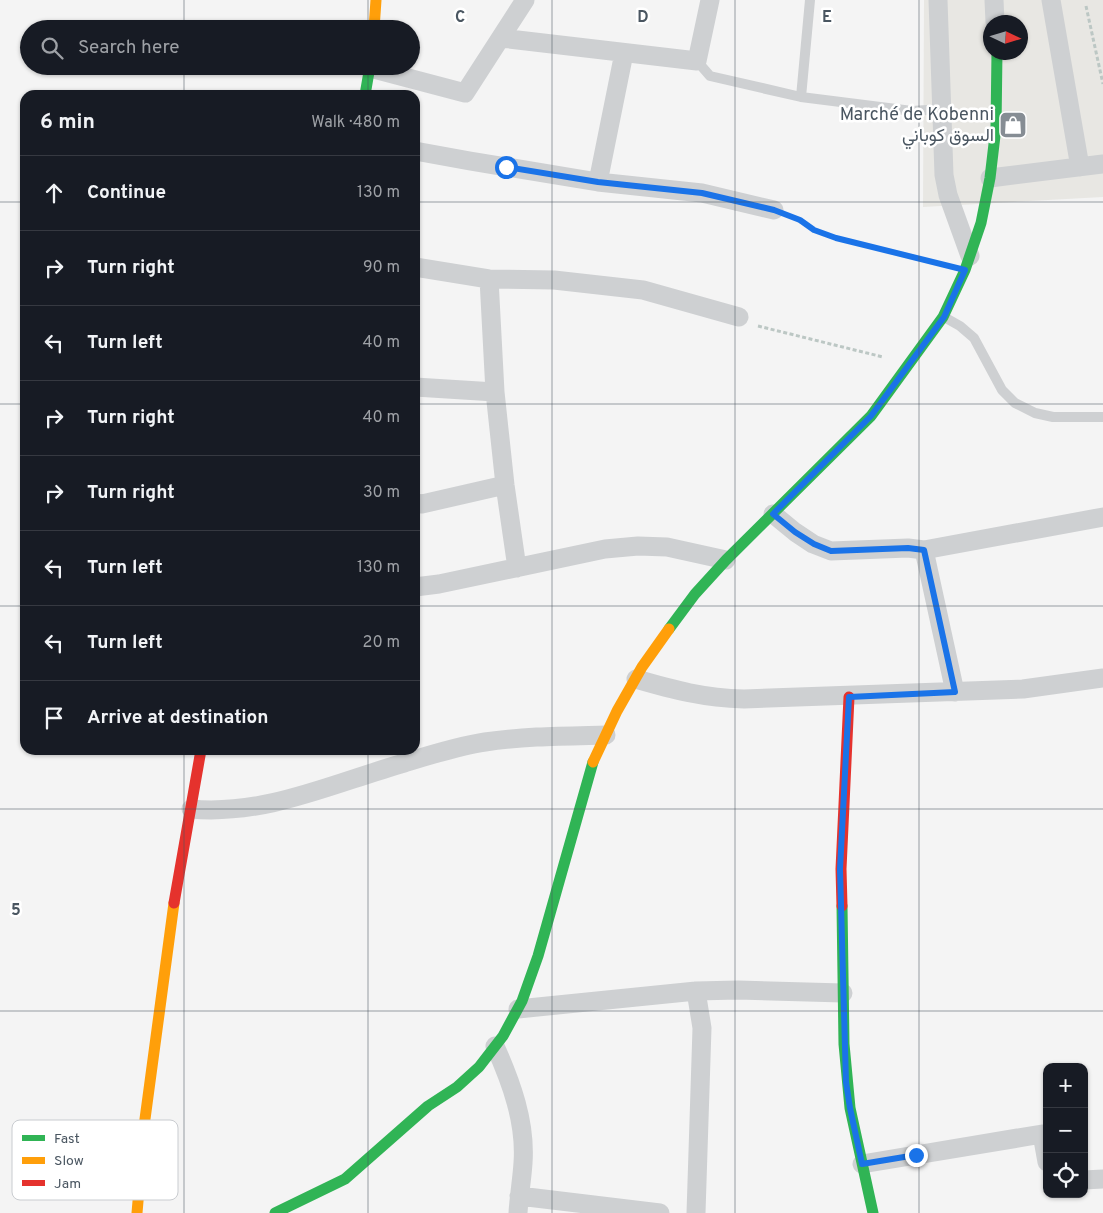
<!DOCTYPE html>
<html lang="en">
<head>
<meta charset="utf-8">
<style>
	:root { --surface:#171b24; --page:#242831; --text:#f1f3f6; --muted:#9ea1a6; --line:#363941 }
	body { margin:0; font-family:Overpass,Vazirmatn,sans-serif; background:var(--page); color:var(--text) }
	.controls { position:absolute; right:15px; bottom:15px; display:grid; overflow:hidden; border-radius:10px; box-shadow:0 1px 4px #0004 }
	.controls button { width:45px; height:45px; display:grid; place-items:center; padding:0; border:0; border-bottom:1px solid var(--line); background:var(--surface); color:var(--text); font:25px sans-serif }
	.compass { position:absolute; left:983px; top:15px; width:45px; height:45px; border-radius:50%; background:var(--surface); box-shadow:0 1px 4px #0004; rotate:94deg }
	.stop { position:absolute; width:15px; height:15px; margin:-11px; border:4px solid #1a73e8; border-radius:50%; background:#fff }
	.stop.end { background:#1a73e8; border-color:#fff; box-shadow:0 1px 5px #0008 }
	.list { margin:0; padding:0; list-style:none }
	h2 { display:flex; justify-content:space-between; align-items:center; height:65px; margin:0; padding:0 20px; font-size:21px }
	h2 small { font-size:16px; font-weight:400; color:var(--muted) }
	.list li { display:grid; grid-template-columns:32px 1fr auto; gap:15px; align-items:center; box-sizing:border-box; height:75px; padding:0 20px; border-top:1px solid var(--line) }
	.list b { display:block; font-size:19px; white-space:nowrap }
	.list em { font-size:16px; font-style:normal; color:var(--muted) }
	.icon { flex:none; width:28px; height:28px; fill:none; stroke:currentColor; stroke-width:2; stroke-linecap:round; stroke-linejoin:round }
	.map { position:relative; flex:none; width:1103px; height:1213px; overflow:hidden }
	.search { position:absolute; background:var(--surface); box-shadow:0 1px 4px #0004; left:20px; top:20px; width:400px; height:55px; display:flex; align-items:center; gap:12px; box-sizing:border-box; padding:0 18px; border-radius:28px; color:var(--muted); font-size:19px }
	.panel { position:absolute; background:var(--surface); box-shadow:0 1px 4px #0004; left:20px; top:90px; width:400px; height:665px; border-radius:15px }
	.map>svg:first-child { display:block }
</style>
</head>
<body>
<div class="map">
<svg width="1103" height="1213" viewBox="0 0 1103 1213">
	<rect width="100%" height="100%" fill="#f4f4f4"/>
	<path fill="#e8e7e3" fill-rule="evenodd" d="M924,0h179v197l-180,10zM990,22h30v30h-30z"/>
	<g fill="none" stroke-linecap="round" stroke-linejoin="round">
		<path stroke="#bcc7c4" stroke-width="3" stroke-dasharray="4 2.5" stroke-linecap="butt" d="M1086,6l17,78
			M792,217l22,13 22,8 104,26
			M758,326l125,31"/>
		<path stroke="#ced0d2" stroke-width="10" d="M697,61l13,15 91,21 111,14 30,-2
			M801,97l9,-97
			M944,317l16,9 14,12 28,52 13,13 20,10 18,4h50"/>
		<path stroke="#ced0d2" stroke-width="19" d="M938,0l6,175 4,20 22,61
			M994,0l1,22
			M1051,0l29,167
			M501,38l196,23 13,-61
			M370,68l95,25 60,-93
			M415,151l55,10 128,21 104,11 72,17
			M990,178l113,-14
			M598,182l26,-129
			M415,267l74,12 65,1 89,10 96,27
			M489,279l6,113 10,93 12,83
			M415,387l80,5
			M415,503l7,1 83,-19
			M773,514l22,18 18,12 18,7 77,-3 16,2 179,-33
			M924,550l31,142
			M415,587l24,-3 166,-35 33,-3 29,1 59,13
			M636,679c38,11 68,19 108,20l279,-10 80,-11
			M191,809c74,7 143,-26 213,-46 26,-8 54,-17 81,-21 40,-6 80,-6 121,-7
			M518,1009l178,-18 42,-1 105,3
			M495,1046c16,36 31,76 28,117 -1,16 -4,33 -5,50
			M862,1164l180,-30 5,28
			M1084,1180l19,-1
			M519,1196l141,17
			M696,1213l6,-185 -6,-37"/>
		<path stroke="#30b455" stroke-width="11" d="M365,95l5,-29
			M669,629l26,-35 31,-34 145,-144 72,-99 22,-47 16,-47 9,-45 6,-51 1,-75
			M842,906l2,138 6,64 23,105
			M275,1213l70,-34 83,-73 29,-19 22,-20 24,-31 19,-35 16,-45 55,-194"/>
		<path stroke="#ff9f0a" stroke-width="11" d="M374,29l2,-29
			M593,762l24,-51 25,-44 27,-38
			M137,1213l8,-94 29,-216"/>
		<path stroke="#e5322d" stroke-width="11" d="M174,903l27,-153
			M842,906l-1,-37 8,-172"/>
	</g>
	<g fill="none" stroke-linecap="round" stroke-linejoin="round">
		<path stroke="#1a73e8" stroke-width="6" d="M506,167l92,15 104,11 72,17 26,10 14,10 22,8 129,32 -21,47 -73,99 -98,98 22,18 19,12 17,7 77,-3 16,2 31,142 -106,5 -9,172 6,213 4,26 12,56 54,-9"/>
	</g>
	<path fill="none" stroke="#4a5661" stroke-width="1" stroke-opacity="0.55" d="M184,0v29M368,0v29M552,0v1213M735,0v1213M919,0v1213M184,66v29M368,66v29M0,202h25M415,202h688M0,404h25M415,404h688M0,606h25M415,606h688M184,750v463M368,750v463M0,809h1103M0,1011h1103"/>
	<defs>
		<symbol id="shop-square" viewBox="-11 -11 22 22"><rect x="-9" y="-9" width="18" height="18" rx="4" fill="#868d94" stroke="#fff"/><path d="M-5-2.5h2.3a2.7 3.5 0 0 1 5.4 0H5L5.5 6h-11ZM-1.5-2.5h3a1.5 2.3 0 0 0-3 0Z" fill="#fff"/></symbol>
	</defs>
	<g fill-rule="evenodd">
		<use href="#shop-square" x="997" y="109" width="32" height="32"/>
	</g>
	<g text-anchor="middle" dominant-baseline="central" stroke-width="5" stroke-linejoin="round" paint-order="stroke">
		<g font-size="18" fill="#4a5661" stroke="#fff" text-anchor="end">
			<text x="994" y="115">Marché de Kobenni<tspan x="994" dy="21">السوق كوباني</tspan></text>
		</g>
	</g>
	<rect x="12" y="1120" width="166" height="80" rx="8" fill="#fff" stroke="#c9ccd0" stroke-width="1"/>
	<rect x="22" y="1135" width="23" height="6" fill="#30b455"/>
	<rect x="22" y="1157" width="23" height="7" fill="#ff9f0a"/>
	<rect x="22" y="1180" width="23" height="6" fill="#e5322d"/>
	<g font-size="14" fill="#4a5661">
		<text x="54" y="1143">Fast</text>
		<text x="54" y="1165">Slow</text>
		<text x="54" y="1188">Jam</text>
	</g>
	<g font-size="16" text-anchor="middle" font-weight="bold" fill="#4a5661" stroke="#fff" stroke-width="5" stroke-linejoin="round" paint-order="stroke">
		<text x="460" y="22">C</text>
		<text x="643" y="22">D</text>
		<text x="827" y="22">E</text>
		<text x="16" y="915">5</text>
	</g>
</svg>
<div class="controls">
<button>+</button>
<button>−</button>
<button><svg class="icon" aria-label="locate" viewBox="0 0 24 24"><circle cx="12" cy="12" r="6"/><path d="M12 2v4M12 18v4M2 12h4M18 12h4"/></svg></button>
</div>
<svg class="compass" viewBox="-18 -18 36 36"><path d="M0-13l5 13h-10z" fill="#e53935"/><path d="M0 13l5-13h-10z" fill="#9ea1a6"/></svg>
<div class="stop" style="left:506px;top:167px"></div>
<div class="stop end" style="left:916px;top:1155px"></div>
<div class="search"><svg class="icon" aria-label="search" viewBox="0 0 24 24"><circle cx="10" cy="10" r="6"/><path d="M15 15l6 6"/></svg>Search here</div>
<section class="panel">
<h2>6 min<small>Walk · 480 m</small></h2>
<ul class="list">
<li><svg class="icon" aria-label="ahead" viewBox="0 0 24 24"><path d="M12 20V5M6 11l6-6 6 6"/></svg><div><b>Continue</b></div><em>130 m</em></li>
<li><svg class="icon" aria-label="right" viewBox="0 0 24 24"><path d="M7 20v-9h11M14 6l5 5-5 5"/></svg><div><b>Turn right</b></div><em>90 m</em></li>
<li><svg class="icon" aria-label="left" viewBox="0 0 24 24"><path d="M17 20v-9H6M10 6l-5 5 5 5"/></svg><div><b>Turn left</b></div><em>40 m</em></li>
<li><svg class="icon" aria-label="right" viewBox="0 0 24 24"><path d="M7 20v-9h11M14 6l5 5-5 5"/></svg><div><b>Turn right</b></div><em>40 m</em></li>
<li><svg class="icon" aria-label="right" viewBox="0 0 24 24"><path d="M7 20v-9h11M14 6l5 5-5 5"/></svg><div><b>Turn right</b></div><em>30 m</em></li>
<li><svg class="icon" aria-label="left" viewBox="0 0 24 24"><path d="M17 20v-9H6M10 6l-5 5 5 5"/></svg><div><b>Turn left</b></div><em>130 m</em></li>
<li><svg class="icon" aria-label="left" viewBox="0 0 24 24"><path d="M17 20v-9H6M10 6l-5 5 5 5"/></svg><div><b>Turn left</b></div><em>20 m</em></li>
<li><svg class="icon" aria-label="arrive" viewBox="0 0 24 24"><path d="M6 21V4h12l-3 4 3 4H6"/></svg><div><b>Arrive at destination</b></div></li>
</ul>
</section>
</div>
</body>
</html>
